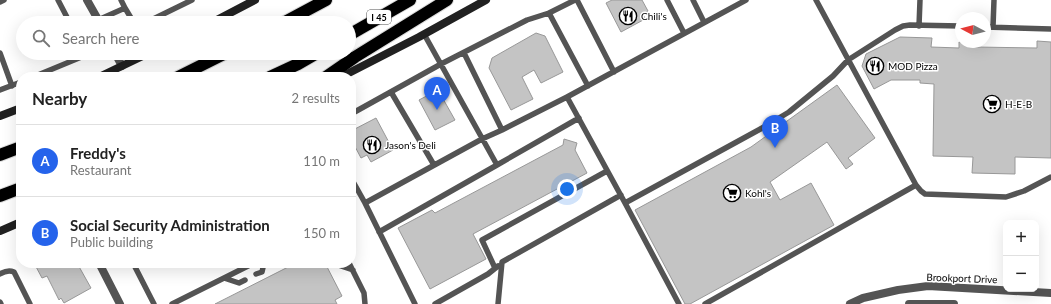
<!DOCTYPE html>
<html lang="en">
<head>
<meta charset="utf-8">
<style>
	:root { --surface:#fff; --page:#f6f6f6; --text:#222; --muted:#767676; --line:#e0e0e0; --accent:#2563eb }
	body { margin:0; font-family:Lato,sans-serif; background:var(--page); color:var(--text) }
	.controls { position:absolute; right:12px; bottom:12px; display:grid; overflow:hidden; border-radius:8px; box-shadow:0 4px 16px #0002 }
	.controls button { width:36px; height:36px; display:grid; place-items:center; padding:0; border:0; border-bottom:1px solid var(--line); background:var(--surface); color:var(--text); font:20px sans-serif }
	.compass { position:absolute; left:955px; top:12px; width:36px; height:36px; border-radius:50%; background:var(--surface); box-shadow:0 4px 16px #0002; rotate:277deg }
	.you { position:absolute; left:567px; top:189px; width:14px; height:14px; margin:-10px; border:3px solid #fff; border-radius:50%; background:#1a73e8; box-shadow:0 0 0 6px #1a73e833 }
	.badge { display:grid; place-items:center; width:26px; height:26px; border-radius:50%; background:var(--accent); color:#fff; font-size:13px; font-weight:700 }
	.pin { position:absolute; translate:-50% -33px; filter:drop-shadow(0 1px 2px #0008) }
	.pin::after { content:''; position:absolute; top:21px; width:14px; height:12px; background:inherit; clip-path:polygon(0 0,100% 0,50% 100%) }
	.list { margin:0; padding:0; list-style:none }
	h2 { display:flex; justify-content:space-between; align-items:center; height:52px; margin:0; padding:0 16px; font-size:17px }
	h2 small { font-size:13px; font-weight:400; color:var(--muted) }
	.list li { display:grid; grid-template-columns:26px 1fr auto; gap:12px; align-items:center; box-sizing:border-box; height:72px; padding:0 16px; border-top:1px solid var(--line) }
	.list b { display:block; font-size:15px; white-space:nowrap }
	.list p { margin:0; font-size:13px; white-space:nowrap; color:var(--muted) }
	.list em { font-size:13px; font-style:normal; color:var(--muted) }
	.icon { flex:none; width:22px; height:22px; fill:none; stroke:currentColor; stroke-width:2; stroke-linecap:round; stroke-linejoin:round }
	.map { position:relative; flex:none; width:1051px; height:304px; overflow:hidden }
	.search { position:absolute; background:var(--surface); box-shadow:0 4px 16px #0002; left:16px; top:16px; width:340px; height:44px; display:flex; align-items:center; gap:10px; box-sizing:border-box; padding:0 14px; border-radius:22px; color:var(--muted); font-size:15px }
	.panel { position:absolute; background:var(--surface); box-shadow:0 4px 16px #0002; left:16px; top:72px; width:340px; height:196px; border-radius:16px }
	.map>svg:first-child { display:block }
</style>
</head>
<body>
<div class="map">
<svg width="1051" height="304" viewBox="0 0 1051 304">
	<rect width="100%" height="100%" fill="#fff"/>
	<path fill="#c4c4c4" stroke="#989898" d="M612,0h30l6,11 -5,3 2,5 -24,13 -15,-29z
		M536,33l9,3 18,36 -22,11 -7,-13 -12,7 11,22 -22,11 -22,-42 3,-10z
		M900,37l32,1 -1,9 28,1v-6h16v5l62,1v-7l14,1v116l-36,-1v17l-43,-1 1,-16 -40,-1 1,-72 -14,-1v-3h-29l-17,9 -12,-23 4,-12z
		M837,85l38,53 -27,20 5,6 -7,5 -19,-27 -57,40 10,18 31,-17 23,42 -144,79h-5l-50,-94 116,-63z
		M438,90l17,30 -20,10 -16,-30z
		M376,118l17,32 -22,12 -4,-7 -6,3 -10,-19v-8z
		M564,139l13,4 -2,7 12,23 -114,61 13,25 -56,30 -32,-61 34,-18 3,3 128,-68z
		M34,263h43l14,25 -27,15 -3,-5 -2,2 -12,-24 -5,2z
		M296,263h29l17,33 -7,4 2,4h-122z"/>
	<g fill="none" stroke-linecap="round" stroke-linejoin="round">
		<defs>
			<path id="motorway" d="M283,23l43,-23
				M349,35l61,-35
				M178,77l48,-24
				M270,77l28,-13 19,-11
				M326,77l29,-20 92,-57
				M0,155l21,-8
				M0,196l21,-8"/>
		</defs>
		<use href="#motorway" stroke="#dbdbdb" stroke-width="14"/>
		<path stroke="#545454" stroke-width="5.5" d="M58,0l12,23
			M577,0l37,72
			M667,0l17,33
			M693,0l11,22
			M746,0l-179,97 58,106 139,-76 25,-15 44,-36 15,-16 47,-30 8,-4 7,-1 51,1
			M816,0l100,185 5,6 4,3 81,3 18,-6 27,-14
			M0,2l4,-2
			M125,8l9,15
			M549,13l26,-13
			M98,20l27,-12 -4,-8
			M145,23l47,-23
			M919,26l1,-26
			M985,27l66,2
			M993,27l1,-27
			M424,34l73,131
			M0,53l12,33
			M33,77l46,-19 3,-5
			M0,90l21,-8
			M391,92l43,73
			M351,114l90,-50 86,-44 22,-7 39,73
			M502,130l65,-33
			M351,178l14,25
			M625,203l54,101
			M379,232l118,-67 82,-47
			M133,263l21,41
			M349,263l15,30 1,11
			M335,264l18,6
			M495,268l-13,-28 125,-69
			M0,274c5,-3 9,-4 14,-2l16,32
			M256,274l6,-2 2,-9
			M224,278l15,5 6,-3
			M0,302l1,2
			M172,304l82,-41
			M415,304l-50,-101 117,-64 20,-9 -38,-77
			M435,304l53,-30 10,-8
			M498,304l4,-42 119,-67
			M705,304l211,-119"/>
		<path stroke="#545454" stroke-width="8" d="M87,0l13,23
			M115,53l7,13
			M99,263l21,41"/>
		<path stroke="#545454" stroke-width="8" d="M850,304l13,-6 35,-8 30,-4 123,7
			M909,304h45"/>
		<path stroke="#212121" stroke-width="8" d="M211,23l44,-23
			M99,77l50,-24
			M341,77l78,-40 67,-37
			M0,116l21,-8
			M0,231l21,-9"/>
		<use href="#motorway" stroke="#000" stroke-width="12"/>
	</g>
	<defs>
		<symbol id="restaurant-ring" viewBox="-11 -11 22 22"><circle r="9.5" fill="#fff" stroke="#000" stroke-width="1.5"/><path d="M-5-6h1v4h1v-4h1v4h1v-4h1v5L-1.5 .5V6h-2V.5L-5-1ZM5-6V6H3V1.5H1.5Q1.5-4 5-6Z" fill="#000"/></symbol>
		<symbol id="supermarket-ring" viewBox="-11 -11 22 22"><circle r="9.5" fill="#fff" stroke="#000" stroke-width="1.5"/><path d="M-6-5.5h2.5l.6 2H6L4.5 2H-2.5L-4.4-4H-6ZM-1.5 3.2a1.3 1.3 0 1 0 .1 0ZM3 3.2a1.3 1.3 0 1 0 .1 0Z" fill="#000"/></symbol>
	</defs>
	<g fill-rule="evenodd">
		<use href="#restaurant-ring" x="618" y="6" width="20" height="20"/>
		<use href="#restaurant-ring" x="865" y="56" width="20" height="20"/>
		<use href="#supermarket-ring" x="982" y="94" width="20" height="20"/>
		<use href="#restaurant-ring" x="362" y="135" width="20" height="20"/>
		<use href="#supermarket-ring" x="722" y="183" width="20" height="20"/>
	</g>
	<g text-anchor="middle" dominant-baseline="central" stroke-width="3" stroke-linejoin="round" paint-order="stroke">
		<rect fill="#fff" stroke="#4c4c4c" stroke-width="1" x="367" y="10" width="24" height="14" rx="3"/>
		<g font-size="9" font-weight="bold" fill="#000">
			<text x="379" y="17">I 45</text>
		</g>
		<g font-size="10" fill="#000" stroke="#fff" text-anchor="start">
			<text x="641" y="16">Chili's</text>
			<text x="888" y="66">MOD Pizza</text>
			<text x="1005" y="104">H-E-B</text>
			<text x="385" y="145">Jason's Deli</text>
			<text x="745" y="193">Kohl's</text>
		</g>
		<g font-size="10" fill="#000" stroke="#fff">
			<text transform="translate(962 278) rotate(2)">Brookport Drive</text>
		</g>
	</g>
</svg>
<div class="controls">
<button>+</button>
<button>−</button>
</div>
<svg class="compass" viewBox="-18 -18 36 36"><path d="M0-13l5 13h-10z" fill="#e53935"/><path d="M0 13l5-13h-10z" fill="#767676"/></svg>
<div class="you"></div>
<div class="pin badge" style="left:437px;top:110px">A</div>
<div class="pin badge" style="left:775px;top:148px">B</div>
<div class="search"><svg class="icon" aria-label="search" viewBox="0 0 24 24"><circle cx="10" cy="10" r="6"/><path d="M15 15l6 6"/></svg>Search here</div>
<section class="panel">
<h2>Nearby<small>2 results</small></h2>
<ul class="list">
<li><span class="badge">A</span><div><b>Freddy's</b><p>Restaurant</p></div><em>110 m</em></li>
<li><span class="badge">B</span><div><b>Social Security Administration</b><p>Public building</p></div><em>150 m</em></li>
</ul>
</section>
</div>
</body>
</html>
